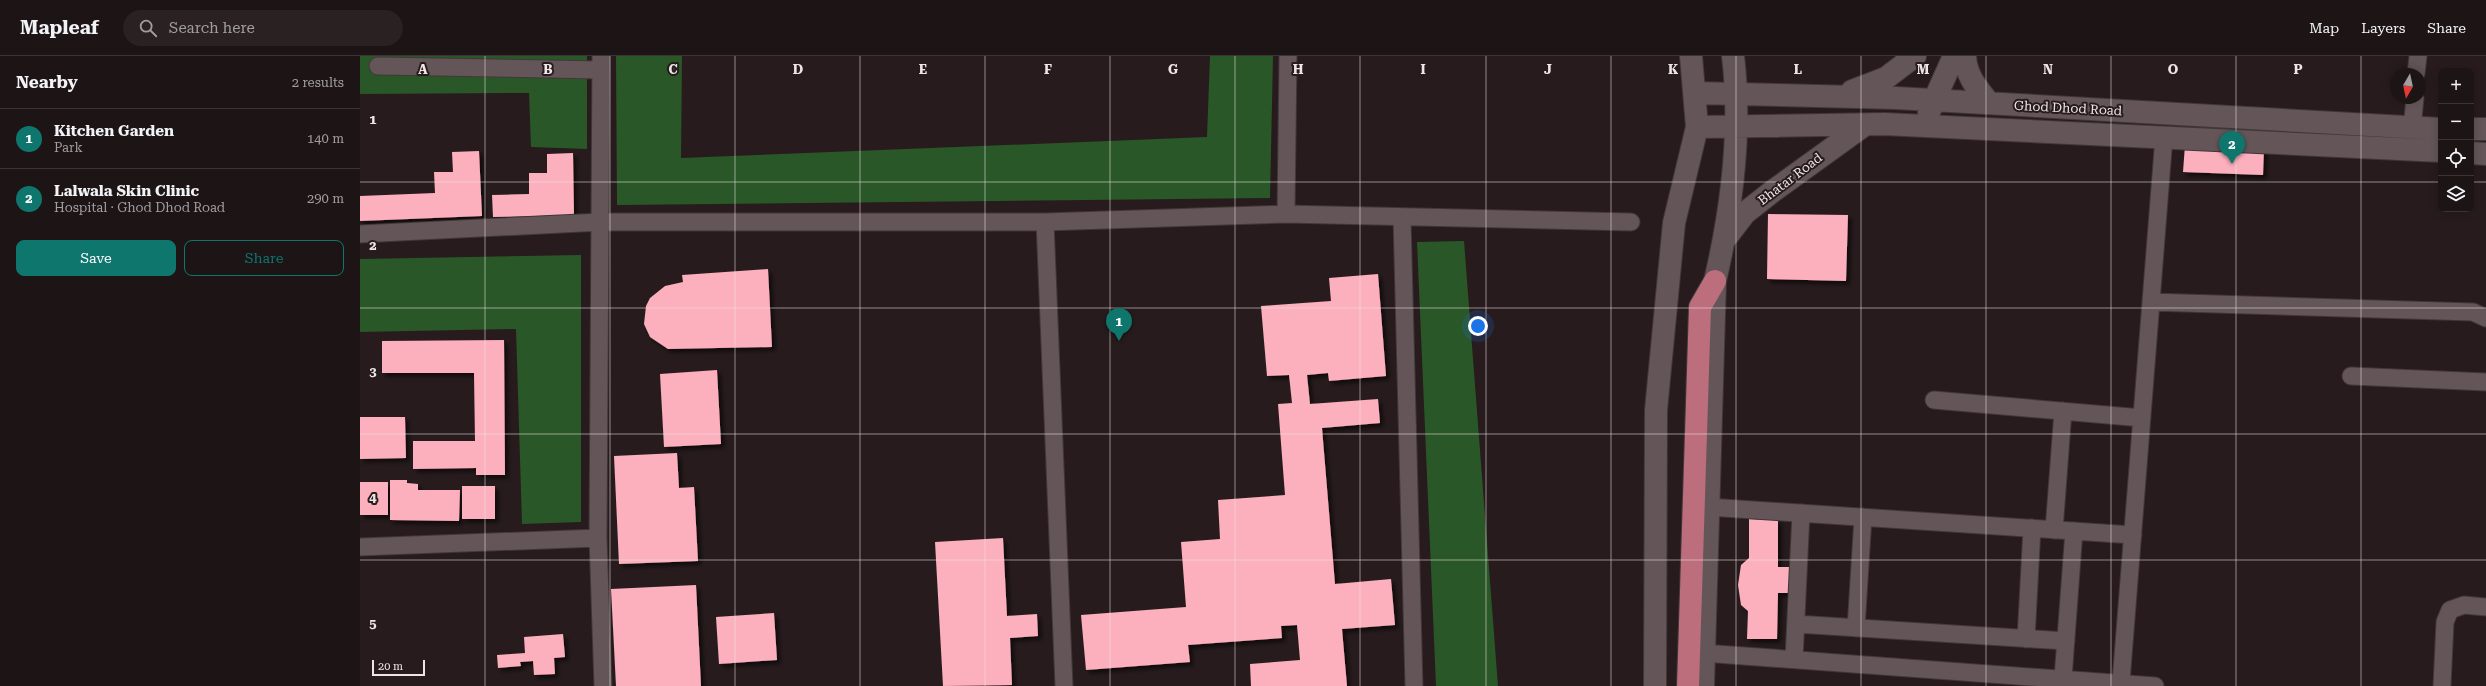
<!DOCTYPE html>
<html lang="en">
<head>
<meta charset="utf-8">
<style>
	:root { --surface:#1d1416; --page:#2a2123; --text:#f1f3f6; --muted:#a09ea1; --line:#3b3335; --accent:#0f766e }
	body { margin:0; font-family:"Roboto Serif",serif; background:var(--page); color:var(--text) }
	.controls { position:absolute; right:12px; top:12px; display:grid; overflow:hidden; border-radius:8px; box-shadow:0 2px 10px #0003 }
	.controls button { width:36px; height:36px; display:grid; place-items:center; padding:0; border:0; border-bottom:1px solid var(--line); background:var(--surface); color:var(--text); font:20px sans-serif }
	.compass { position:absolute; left:2030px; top:12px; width:36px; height:36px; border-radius:50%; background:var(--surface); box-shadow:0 2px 10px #0003; rotate:189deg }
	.scale { position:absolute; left:12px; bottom:10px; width:53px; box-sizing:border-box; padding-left:4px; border:2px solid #eee5e7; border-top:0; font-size:11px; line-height:14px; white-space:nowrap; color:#eee5e7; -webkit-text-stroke:3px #271b1d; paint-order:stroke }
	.you { position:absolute; left:1118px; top:270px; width:14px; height:14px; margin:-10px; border:3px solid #fff; border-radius:50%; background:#1a73e8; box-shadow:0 0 0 6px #1a73e833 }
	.badge { display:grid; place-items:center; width:26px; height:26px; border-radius:50%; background:var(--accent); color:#fff; font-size:13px; font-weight:700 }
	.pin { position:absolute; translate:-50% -33px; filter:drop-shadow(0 1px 2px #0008) }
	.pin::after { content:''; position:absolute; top:21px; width:14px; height:12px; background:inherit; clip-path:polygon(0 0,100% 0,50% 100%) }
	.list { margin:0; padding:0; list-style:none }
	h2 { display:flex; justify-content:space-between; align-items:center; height:52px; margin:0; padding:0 16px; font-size:17px }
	h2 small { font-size:13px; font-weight:400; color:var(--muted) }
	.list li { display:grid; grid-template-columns:26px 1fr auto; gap:12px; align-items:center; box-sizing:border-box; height:60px; padding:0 16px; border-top:1px solid var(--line) }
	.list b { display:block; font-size:15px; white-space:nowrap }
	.list p { margin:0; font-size:13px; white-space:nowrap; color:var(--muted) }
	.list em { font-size:13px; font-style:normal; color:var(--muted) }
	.actions { display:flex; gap:8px; padding:12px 16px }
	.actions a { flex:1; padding:9px 0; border:1px solid var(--accent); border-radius:8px; text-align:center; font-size:14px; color:var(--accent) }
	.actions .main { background:var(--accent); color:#fff }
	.icon { flex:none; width:22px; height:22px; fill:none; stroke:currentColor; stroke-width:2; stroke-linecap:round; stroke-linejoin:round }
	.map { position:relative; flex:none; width:2126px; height:630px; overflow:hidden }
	header { display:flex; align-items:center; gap:24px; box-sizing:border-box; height:56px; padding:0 20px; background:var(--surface); border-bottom:1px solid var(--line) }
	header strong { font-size:19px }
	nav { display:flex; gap:22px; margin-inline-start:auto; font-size:14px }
	.search { width:280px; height:36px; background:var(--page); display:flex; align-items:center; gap:10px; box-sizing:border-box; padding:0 14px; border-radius:22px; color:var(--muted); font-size:15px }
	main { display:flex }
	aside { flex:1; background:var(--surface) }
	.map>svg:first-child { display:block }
</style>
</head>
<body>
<header>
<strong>Mapleaf</strong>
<div class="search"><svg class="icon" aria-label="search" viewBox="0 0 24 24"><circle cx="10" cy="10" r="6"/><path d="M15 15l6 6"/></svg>Search here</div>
<nav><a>Map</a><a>Layers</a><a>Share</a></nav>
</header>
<main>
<aside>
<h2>Nearby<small>2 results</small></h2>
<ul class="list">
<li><span class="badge">1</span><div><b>Kitchen Garden</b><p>Park</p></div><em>140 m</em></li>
<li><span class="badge">2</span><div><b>Lalwala Skin Clinic</b><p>Hospital · Ghod Dhod Road</p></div><em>290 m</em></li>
</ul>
<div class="actions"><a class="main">Save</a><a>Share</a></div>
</aside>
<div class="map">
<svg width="2126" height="630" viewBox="0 0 2126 630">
	<defs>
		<filter id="shadow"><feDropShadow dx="3.5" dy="3.5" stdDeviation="2" flood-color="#0009"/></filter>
	</defs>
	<rect width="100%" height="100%" fill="#271b1d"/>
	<path fill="#2a5727" d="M0,0h227v93l-56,-2 -2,-54 -169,1z
		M256,0h66l-1,102 526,-21 3,-81h63l-3,142 -653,7z
		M1104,185l34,445h-62l-19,-444z
		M221,199v267l-59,2 -6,-195 -156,3v-73z"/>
	<path fill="#fcafbc" filter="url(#shadow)" d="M1825,89l79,3 -1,27 -80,-3z
		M119,95l3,65 -122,5v-25l75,-3 -1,-21h19l-1,-20z
		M213,97l1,62 -81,2 -1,-22 37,-1v-21h18v-19z
		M1408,158l80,1 -2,66 -79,-2z
		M408,213l4,78 -104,2 -18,-12 -6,-13 2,-18 4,-8 15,-12 18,-4 -1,-7z
		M1018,218l8,102 -57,5 -1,-8 -21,2 3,29 68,-5 2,24 -58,5 13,156 56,-5 4,46 -53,4 5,57h-96l-1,-22 50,-4 -3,-35 -16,1 1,12 -94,7 2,17 -104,8 -5,-55 105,-8 -5,-65 39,-3 -2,-39 67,-5 -7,-91 14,-1 -3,-28 -22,1 -6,-70 70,-5 -2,-23z
		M144,284l1,135h-29v-7l-63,1v-28h62l-1,-68h-92v-32z
		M357,314l4,74 -57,3 -4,-73z
		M0,361h45l1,41 -46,1z
		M317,397l2,35 15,-1 4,74 -79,3 -5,-108z
		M30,424h17v3l11,1v6h42l-1,31 -69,-1z
		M0,426h28v33h-28z
		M102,430h33v33h-33z
		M1389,463l29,1v47h11v26h-11l-1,46h-30l1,-28 -7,-6 -3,-20 3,-20 8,-7z
		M643,482l4,78 30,-2 1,22 -28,2 2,47 -69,1 -8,-144z
		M336,529l5,101h-85l-5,-97z
		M414,557l3,47 -58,4 -3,-47z
		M203,578l2,23 -11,1 1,16 -21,1 -1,-14 -13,1 1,4 -23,2 -1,-13 28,-2 -1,-16z"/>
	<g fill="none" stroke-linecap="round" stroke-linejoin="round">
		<defs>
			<path id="street" d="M241,0l-3,482 5,148
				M18,10l223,4
				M2056,18l2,-18
				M2052,72l3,-30
				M926,158l2,-158
				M1042,162l12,468
				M685,166l19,464
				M0,178l241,-12h444l241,-8 345,8
				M1791,246l322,10 13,6
				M1991,320l135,6
				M1574,344l208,18
				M1348,451l425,28
				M1694,474l9,-119
				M0,491l238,-9
				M1436,568l270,17
				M1496,572l7,-111
				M1666,583l6,-111
				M1343,597l452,33
				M1434,603l7,-146
				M1703,622l11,-147
				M1761,626l43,-545
				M2082,630l3,-64 5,-12 14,-5 22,2"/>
			<path id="secondary" d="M1605,0c1,20 12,32 24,47
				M1492,35l34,-13 29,-22
				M1335,37l201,5 545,31
				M1569,56l25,-56
				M1337,71l187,-3 557,27
				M2111,73h15
				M2111,97l15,1
				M1365,183l20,-26 28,-22 90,-65
				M1295,630l1,-276 18,-187 23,-96 -6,-71
				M1343,630l12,-405c17,-73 27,-150 18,-225"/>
			<path id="highway" d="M1328,630l12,-379 15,-26"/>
		</defs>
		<use href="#street" stroke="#413739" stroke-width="19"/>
		<use href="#secondary" stroke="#413739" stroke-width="24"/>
		<use href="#highway" stroke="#413739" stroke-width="24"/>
		<use href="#street" stroke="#645658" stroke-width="17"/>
		<use href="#secondary" stroke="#645658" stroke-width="22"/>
		<use href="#highway" stroke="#bc6e7d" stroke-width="22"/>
	</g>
	<path fill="none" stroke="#eee5e7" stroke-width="1" stroke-opacity="0.55" d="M125,0v630M250,0v630M375,0v630M500,0v630M625,0v630M750,0v630M875,0v630M1000,0v630M1126,0v630M1251,0v630M1376,0v630M1501,0v630M1626,0v630M1751,0v630M1876,0v630M2001,0v630M0,126h2081M2111,126h15M0,252h2126M0,378h2126M0,504h2126"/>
	<g text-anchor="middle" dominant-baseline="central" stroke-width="4" stroke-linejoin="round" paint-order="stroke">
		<g font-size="13" fill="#eee5e7" stroke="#271b1d">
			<text transform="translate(1708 52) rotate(3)">Ghod Dhod Road</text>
			<text transform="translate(1430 123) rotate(-37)">Bhatar Road</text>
		</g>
	</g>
	<g font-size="13" text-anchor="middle" font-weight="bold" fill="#eee5e7" stroke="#271b1d" stroke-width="4" stroke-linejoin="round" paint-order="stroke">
		<text x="63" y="18">A</text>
		<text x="188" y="18">B</text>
		<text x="313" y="18">C</text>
		<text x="438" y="18">D</text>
		<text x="563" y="18">E</text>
		<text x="688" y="18">F</text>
		<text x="813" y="18">G</text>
		<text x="938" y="18">H</text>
		<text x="1063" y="18">I</text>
		<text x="1188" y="18">J</text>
		<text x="1313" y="18">K</text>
		<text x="1438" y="18">L</text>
		<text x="1563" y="18">M</text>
		<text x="1688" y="18">N</text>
		<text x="1813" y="18">O</text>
		<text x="1938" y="18">P</text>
		<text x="13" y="68">1</text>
		<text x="13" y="194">2</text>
		<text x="13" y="320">3</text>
		<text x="13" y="446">4</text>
		<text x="13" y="572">5</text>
	</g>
</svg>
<div class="controls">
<button>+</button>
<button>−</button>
<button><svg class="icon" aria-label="locate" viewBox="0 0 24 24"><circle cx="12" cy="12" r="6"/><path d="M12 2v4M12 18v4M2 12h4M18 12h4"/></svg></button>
<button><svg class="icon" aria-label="layers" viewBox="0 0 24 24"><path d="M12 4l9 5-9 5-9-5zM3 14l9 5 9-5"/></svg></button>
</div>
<svg class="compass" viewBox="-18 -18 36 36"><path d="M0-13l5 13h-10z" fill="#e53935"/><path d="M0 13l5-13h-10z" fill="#a09ea1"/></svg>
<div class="scale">20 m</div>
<div class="you"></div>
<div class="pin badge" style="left:759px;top:285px">1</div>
<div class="pin badge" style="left:1872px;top:108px">2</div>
</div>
</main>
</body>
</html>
